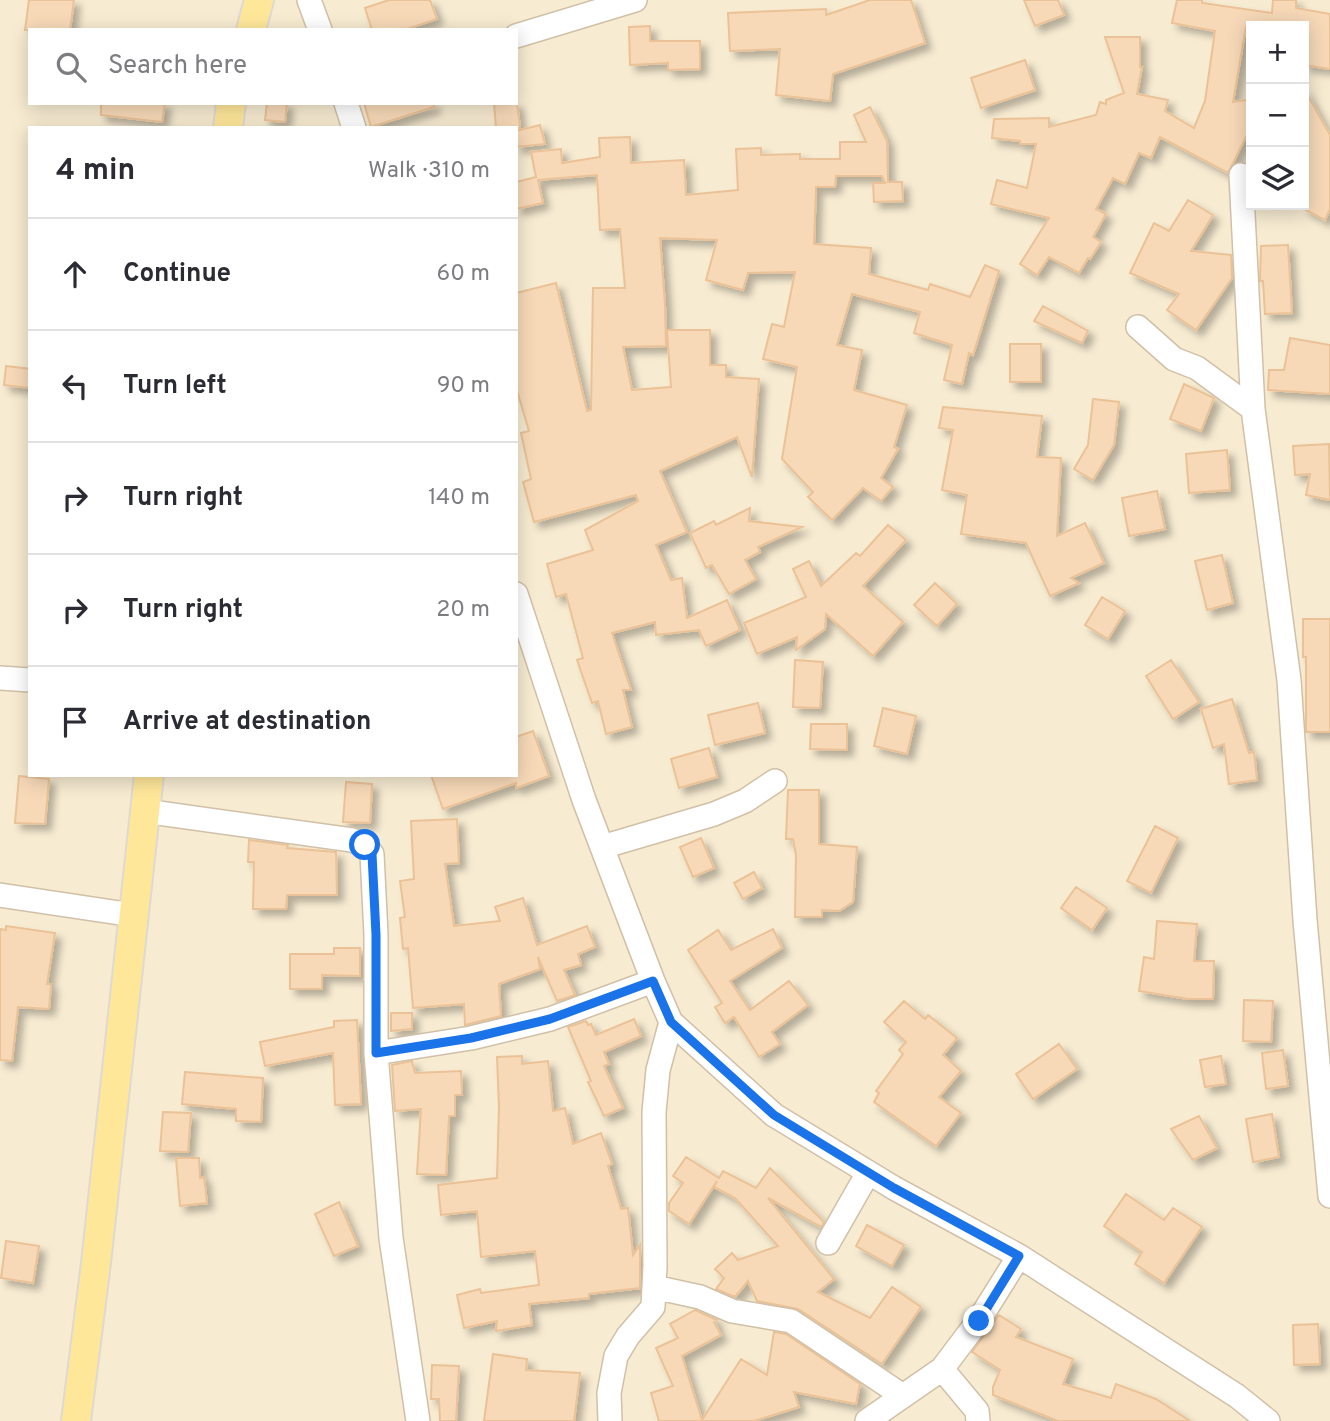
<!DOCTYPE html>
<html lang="en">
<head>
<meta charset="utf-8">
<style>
	:root { --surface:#fff; --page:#f2f2f3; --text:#2b2b33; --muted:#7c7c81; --line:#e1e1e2 }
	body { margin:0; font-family:Overpass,sans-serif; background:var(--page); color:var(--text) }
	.controls { position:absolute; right:21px; top:21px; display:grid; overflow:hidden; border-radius:0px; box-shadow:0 4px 18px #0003 }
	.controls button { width:63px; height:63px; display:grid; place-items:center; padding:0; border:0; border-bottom:2px solid var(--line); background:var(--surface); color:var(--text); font:35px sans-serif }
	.stop { position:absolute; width:21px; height:21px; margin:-16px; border:5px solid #1a73e8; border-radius:50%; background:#fff }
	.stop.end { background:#1a73e8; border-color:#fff; box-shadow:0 2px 7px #0008 }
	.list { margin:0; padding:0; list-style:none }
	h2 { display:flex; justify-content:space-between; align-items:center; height:91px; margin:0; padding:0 28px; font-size:30px }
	h2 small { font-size:23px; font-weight:400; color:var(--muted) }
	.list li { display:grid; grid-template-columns:46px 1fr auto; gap:21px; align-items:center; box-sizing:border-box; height:112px; padding:0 28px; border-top:2px solid var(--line) }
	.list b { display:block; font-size:26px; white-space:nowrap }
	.list em { font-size:23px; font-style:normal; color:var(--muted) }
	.icon { flex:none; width:38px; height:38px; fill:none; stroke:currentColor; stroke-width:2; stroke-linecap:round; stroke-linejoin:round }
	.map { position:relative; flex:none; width:1330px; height:1421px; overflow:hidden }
	.search { position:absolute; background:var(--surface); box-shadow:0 4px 18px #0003; left:28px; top:28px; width:490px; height:77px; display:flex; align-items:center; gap:18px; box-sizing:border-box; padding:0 24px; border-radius:0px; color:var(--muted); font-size:26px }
	.panel { position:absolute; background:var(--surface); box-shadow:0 4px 18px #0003; left:28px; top:126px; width:490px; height:651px; border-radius:0px }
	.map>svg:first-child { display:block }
</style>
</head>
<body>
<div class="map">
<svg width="1330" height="1421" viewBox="0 0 1330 1421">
	<defs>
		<filter id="shadow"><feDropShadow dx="6" dy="6" stdDeviation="3.5" flood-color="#0004"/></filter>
	</defs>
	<rect width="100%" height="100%" fill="#fef8e4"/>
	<path fill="#f7ebd1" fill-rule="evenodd" d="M0,0h1330v1421h-1330zM1251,26h53v179h-53zM30,30h486v73h-486zM30,128h486v647h-486z"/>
	<path fill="#f7d9b8" stroke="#ebc297" stroke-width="2" filter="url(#shadow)" d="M29,0h45l-4,30h-45z
		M389,0h41l7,19 -33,11h-32l-7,-22z
		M870,0h41l14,43 -92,31 -3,27 -54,-6 4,-46 -50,2 -2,-38 98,-4v6z
		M1024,0h34l6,15 -29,11z
		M1177,0h25v3l70,10 1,-13h23v8l34,6v55l-26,-4 3,-39h-61l-13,76 18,-3v28l-23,46 -68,-36 -9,21 -12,-5 -14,31 -12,-6 -17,31 10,5 -13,23 8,5 -11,17 -2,-1 -9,15 -30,-16 -12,18 -17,-11 29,-46 -58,-14 6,-24 30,8 9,-44h-16v-3l-28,-3 2,-19 55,-1v9l47,-12 4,-13 6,2v-4l18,-7 -19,-56h35v30h2l-5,27 31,6 -3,11 29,17 11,-27 10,-70 -43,-8z
		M650,26v15h50v28l-32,1v-7l-38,2 -1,-38z
		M1025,60l10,30 -54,18 -10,-30z
		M1304,89l26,46v74l-5,11 -21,-11z
		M101,103h64l-3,19 -61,-7z
		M267,103h20l-2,19 -20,-2z
		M364,103h70v4l-63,20z
		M494,103h23l3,25h-24z
		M870,107l17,34 1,41h14l1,19 -29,1 -1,-19h12l-3,-7h-46l-1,11h-19l-2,57 57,4 -2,26 59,16 2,-6 40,13 15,-32 14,6 -26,84 -4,-2 -7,31 -18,-4 8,-35 -38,-12 6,-21 -68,-18 -15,51 25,5 -8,40 53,15 -13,42 4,2 -17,29 12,9 -12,14 -18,-13 -31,32 -24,-23 5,-5 -31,-33 15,-92 -34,-8 9,-35 12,3 11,-55 -47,1 -5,17 -37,-10 11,-40 -57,-2 5,67 1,41 -43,1 9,43 39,-3 -4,-57h43v35h16v12l33,2 -7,98 -15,-40 -77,34 27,61 -31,13 15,35 11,-2 5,40 40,-18 13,30 -34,16 -7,-16 -43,5 -1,-13 -43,11 19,57h-8l9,37 -26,7 -8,-33 -6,2 -15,-43 6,-2 -17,-64 -10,3 -9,-33 46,-14 -8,-20 53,-29 -2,-6 -102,27 -11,-40 8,-3 -10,-46 8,-2 -13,-44v-94l40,-10 31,128 4,-1 2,-122h32l-5,-59 -20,1 -3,-55 -59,5 5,23 -27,6v-27l20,-5 -5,-25 30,-3 1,14 38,-6 -1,-19 31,-1 1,26 53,-3 2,35 52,-5 -2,-41 25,-1v7l39,-1v5h40v-17h26l-12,-27z
		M540,125l5,19 -29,3v-16z
		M1188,200l25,15 -22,36 40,4 1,23 -36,52 -29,-20 12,-16 -49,-21 24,-50 15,8z
		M1288,245l4,68 -27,1 -2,-33h-3l1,-35z
		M1043,306l45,25 -6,12 -48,-22z
		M1290,338l40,7v49l-62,-4 1,-20h15z
		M1010,344h31v38h-31z
		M6,366l24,3v19l-26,-3z
		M1184,384l30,14 -13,33 -31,-12z
		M1093,399l26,3 -5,43 -21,35 -19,-11 14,-24z
		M943,407l99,9 -5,41 24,1 -4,78 28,-13 19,40 -33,15 8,5 -29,13 -24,-53 -65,-9 6,-39 -25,-5 11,-60 -14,-2z
		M1329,444l1,56 -24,-5 4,-21 -15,1 -2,-29z
		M1227,450l3,40 -41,3 -3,-39z
		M1157,491l8,38 -36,7 -7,-38z
		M750,508l-1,13 53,6 -44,20 2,5 -15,8 11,19 -27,15 -17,-29 -6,3 -16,-35 24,-12 2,4z
		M888,525l18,15 -43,46 40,36 -30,34 -47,-42 -1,15 -29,21 1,-13 -40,17 -13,-31 62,-26 -13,-28 16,-8 12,25 35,-33 4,3z
		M1222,555l11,48 -26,7 -12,-49z
		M935,583l22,21 -20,22 -23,-21z
		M1102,597l23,14 -17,28 -23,-14z
		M1303,619h27v113h-24v-75h-3z
		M795,660l28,2 -3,46 -27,-1z
		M1171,660l28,42 -26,17 -27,-43z
		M1232,699l17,54 5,-1 3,28 -28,4 -5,-40 -11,4 -12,-39z
		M758,703l7,30 -50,12 -7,-30z
		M883,708l33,8 -9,38 -33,-8z
		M811,724h36v26l-37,-1z
		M533,731l16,45 -33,12v-5l-73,26 -12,-34h85v-38z
		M709,748l8,29 -38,11 -8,-29z
		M19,776l30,3 -4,45 -30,-1z
		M346,782l26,2 -2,39 -27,-1z
		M788,790h31v54l38,3 -4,55 -14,9 -17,-1v7h-27l1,-62 -3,-16h-7z
		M457,819l2,44 -14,1 9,62 46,-5 -5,-14 28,-9 14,47 50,-19 8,21 -17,7 3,11 -17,5 11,25 -18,6 -19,-44 2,12 -41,15 2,32 -36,9 -1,-21 -51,4 -5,-60 -5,1 -3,-31 5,-1 -5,-36 14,-2 -3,-58z
		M1155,826l23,12 -27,55 -24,-12z
		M701,838l13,30 -21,9 -13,-30z
		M249,840l39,5 -1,3 49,4 1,43h-50l-1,14h-33l1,-47h-6z
		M754,872l8,16 -19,11 -9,-16z
		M1076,887l31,21 -15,22 -31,-22z
		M1157,921l40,3 -3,37h20l-1,38h-25l-49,-8 5,-34 10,2z
		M6,926l49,7 -8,51h4l-2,25 -31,-2 -6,54 -12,-1v-131l6,1z
		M773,929l9,19 -52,33 20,29 39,-29 19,24 -36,27 8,12 -21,13 -25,-40 -9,6 -10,-16 7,-4 -34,-53 30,-20 13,20z
		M334,948h26v28l-38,-1v14h-32v-35h44z
		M1244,1000l29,1 -2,41 -28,-1z
		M904,1001l21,18 3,-4 29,23 -14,17 18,16 -22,26 22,16 -25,33 -62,-44 5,-9 -3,-2 27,-37 -4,-4 7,-8 -22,-20z
		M391,1013h21v16l-21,2z
		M634,1019l7,17 -37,16 5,12 -5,2 19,42 -19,8 -16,-34 3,-1 -23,-54 18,-6 2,4 3,-1 5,11z
		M357,1020l4,84 -26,1 -2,-52 -68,13 -5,-24 74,-15v-6z
		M1059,1044l18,25 -44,30 -17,-25z
		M1283,1050l5,36 -22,3 -4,-36z
		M522,1056v8l26,-3 5,50 12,-3 8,36 28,-11 11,31 -4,2 13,43 7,-1 5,47 7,-10v43l-51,6v4l-60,6 3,21 -36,6 1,-10 -33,7 -7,-33 23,-6 1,4 58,-8 -4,-34 -54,6 -4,-46 -36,4 -3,-30 59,-7 2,-72 -2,-49z
		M1221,1056l5,28 -21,3 -5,-27z
		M412,1061l3,12 46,-2 1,24h-7v21h-6l-3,59 -29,-1 4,-65 -26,2 -3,-46z
		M185,1072l78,6 -2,44 -25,-1v-12l-54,-5z
		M163,1112l28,1 -3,39 -28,-1z
		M1272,1114l7,43 -26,5 -7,-43z
		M1199,1116l18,32 -24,12 -22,-31z
		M686,1157l33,21 4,-7 33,17 14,-20 54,54 -3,5 -53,-29 66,81 -16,13 52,26 22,-31 29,20 -39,57 -84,-55 -41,-8 -9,-20 -13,16 -19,-8 8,-11 -9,-9 17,-16 6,7 40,-14 -43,-48 -21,-11 3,-6 -28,43 -20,-13v-8l14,-20 -10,-7z
		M176,1158h23l1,20 4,-1 3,26 -27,3z
		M1126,1194l38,26 9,-12 29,19 -38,56 -29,-19 7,-12 -38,-26z
		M339,1202l19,44 -24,10 -19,-42z
		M867,1225l37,20 -12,21 -36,-20z
		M6,1241l33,5 -6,37 -32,-5z
		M695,1310l22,10 -3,2 7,13 -39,21 20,64 39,-61 26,16 7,-43 12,2 74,50 -4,20 -62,-12 5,15 -45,14h-95l-8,-28 22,-7 -17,-38 22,-10 -8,-14z
		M999,1315l22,14 -5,8 57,22 -10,25 48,14 5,-14 40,15 34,22h-132l-65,-26v-8l7,-17 -28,-18z
		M1318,1324l2,40 -26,1 -1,-40z
		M493,1354l34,5 -1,11 54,3 -6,48h-90z
		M432,1365l27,1 -3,55h-16l-1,-22h-8z"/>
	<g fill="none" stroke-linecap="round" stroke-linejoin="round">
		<defs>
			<path id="minor" d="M309,0l11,30
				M516,36l119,-36
				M346,103l8,25
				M1241,175l12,234 36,271 16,240 25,276
				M1138,327l36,32 23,9 56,41
				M516,594l68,206 69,181 18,41 103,93 120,73 125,68 218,140 31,25
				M0,678l30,2
				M144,811l208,29 13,5 7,9 4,81v118l15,185 27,183
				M602,847l112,-33 31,-13 30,-20
				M0,895l133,20
				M376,1053l95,-15 79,-19 103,-38
				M828,1243l40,-70
				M654,1287l46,10 32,14 59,10 112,75
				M610,1421l-1,-28 7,-37 12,-20 25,-29 2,-41 -1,-154 4,-42 13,-48
				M867,1421l75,-52
				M978,1421l-1,-10 -35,-42 37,-49 40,-64"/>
			<path id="major" d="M251,30l8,-30
				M228,128l3,-25
				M76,1421l20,-158 53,-488"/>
		</defs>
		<use href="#minor" stroke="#d1c0a8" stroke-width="26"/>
		<use href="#major" stroke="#dfd9d3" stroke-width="32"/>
		<use href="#minor" stroke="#fff" stroke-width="23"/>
		<use href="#major" stroke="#ffe79a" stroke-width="28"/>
	</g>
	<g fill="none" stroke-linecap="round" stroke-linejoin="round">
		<path stroke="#1a73e8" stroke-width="9" d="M365,845l7,9 4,81v118l95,-15 79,-19 103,-38 18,41 103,93 120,73 125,68 -40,65"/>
	</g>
</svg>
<div class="controls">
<button>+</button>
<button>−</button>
<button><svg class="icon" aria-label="layers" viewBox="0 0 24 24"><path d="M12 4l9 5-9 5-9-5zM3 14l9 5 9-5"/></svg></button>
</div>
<div class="stop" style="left:365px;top:845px"></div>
<div class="stop end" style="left:979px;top:1321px"></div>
<div class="search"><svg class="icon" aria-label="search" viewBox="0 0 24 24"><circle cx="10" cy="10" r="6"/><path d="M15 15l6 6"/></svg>Search here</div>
<section class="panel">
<h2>4 min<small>Walk · 310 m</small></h2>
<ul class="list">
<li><svg class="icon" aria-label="ahead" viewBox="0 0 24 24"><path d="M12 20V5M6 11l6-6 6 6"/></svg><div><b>Continue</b></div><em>60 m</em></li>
<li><svg class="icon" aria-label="left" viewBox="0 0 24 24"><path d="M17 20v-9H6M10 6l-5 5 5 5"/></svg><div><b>Turn left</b></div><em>90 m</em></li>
<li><svg class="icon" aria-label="right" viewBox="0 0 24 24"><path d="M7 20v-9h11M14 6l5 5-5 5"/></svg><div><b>Turn right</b></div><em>140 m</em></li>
<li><svg class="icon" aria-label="right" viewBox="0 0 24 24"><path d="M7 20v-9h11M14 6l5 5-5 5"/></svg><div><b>Turn right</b></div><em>20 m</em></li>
<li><svg class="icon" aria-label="arrive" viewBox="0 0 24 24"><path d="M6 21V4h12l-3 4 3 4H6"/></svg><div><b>Arrive at destination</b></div></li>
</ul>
</section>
</div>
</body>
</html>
